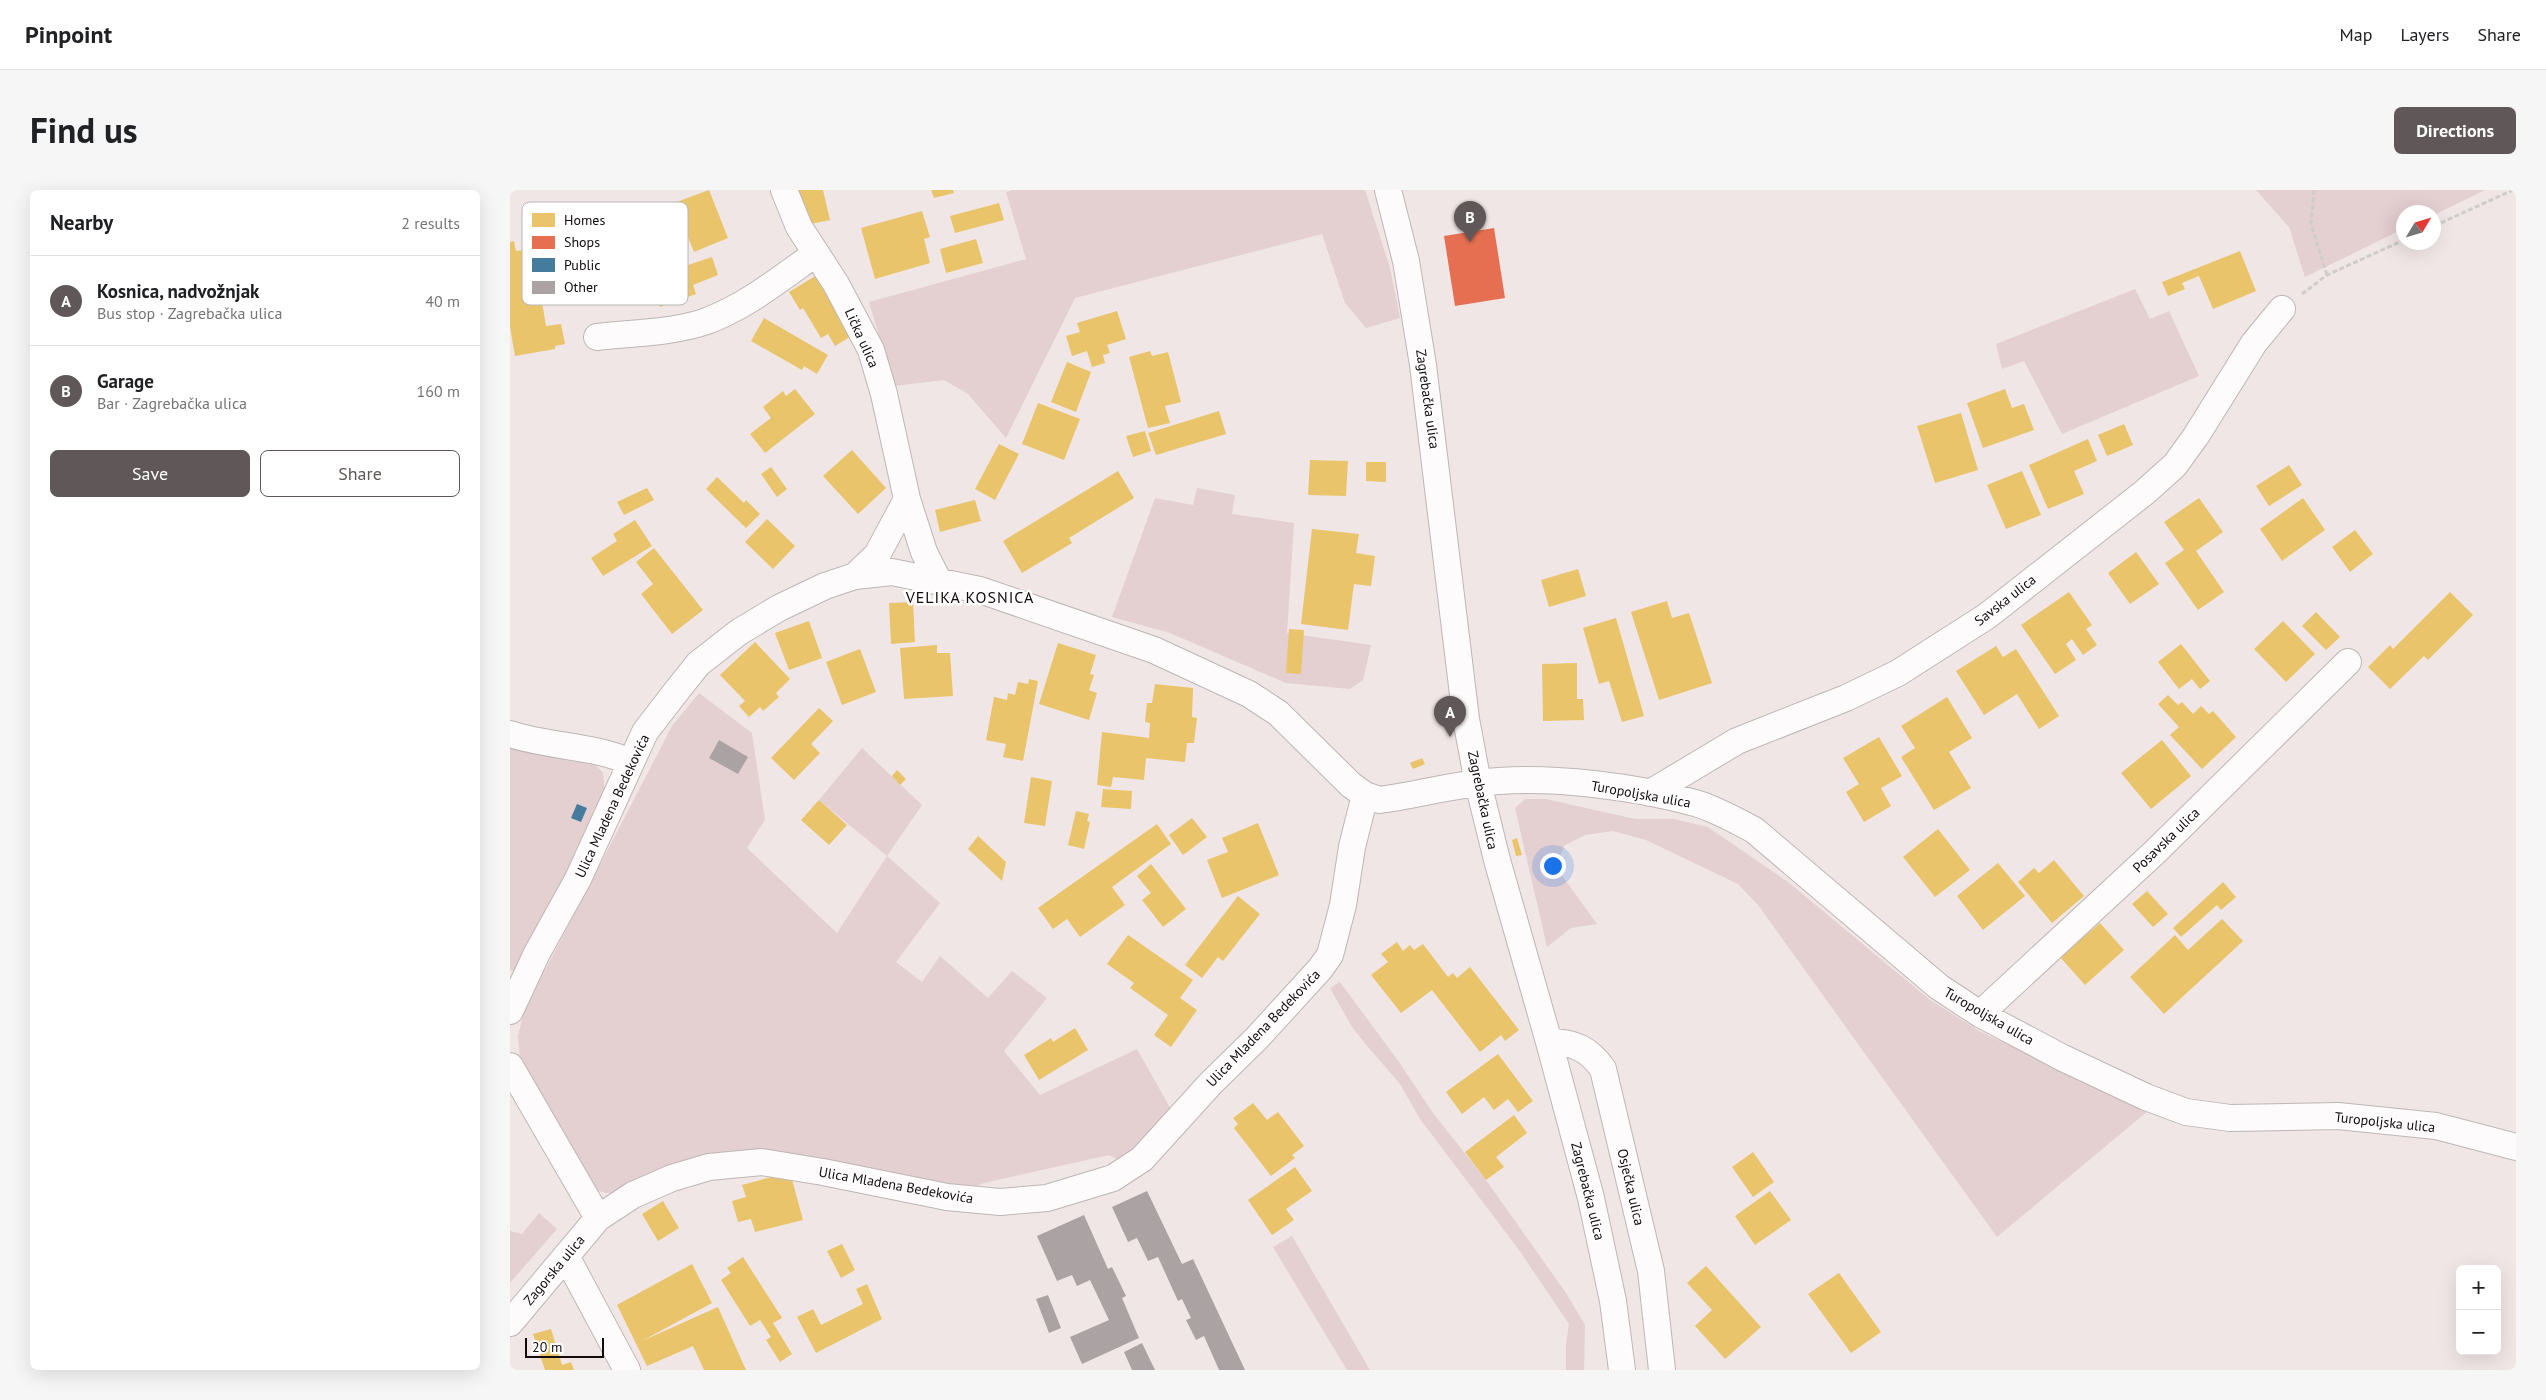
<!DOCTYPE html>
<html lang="en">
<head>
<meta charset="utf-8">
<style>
	:root { --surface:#fff; --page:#f6f6f6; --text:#202124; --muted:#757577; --line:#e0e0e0; --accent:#605858 }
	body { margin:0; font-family:"PT Sans",sans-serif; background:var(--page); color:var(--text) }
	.controls { position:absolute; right:15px; bottom:15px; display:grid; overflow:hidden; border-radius:8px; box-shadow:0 5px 20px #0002 }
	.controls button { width:45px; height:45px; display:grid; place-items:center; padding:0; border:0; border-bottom:1px solid var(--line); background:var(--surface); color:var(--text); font:25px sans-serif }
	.compass { position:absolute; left:1886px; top:15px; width:45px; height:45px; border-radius:50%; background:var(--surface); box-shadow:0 5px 20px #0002; rotate:52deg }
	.scale { position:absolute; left:15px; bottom:12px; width:79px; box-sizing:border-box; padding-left:5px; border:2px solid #120b0c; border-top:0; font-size:14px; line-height:18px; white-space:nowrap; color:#120b0c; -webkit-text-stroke:4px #fff; paint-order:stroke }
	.you { position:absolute; left:1042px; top:675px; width:18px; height:18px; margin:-12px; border:4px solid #fff; border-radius:50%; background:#1a73e8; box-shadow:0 0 0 8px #1a73e833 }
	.badge { display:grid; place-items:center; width:32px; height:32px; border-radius:50%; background:var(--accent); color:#fff; font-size:16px; font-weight:700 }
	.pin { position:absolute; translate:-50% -41px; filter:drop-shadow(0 1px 2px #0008) }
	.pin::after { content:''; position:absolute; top:26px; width:18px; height:15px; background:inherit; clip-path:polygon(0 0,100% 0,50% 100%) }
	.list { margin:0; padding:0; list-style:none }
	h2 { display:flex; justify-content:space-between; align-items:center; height:65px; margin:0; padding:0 20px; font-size:21px }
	h2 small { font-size:16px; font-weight:400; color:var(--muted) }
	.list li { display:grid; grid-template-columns:32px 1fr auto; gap:15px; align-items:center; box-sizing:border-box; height:90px; padding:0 20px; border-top:1px solid var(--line) }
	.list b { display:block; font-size:19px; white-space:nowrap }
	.list p { margin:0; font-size:16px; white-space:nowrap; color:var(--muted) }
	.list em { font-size:16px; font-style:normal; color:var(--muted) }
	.actions { display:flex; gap:10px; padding:15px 20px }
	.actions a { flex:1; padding:11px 0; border:1px solid var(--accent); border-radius:8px; text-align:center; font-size:18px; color:var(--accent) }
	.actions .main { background:var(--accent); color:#fff }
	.map { position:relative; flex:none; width:2006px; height:1180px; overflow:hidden; border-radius:8px }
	header { display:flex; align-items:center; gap:30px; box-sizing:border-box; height:70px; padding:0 25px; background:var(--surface); border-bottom:1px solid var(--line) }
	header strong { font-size:24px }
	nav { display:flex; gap:28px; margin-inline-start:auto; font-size:18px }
	.intro { display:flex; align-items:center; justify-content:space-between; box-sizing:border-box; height:120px; padding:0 30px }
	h1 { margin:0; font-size:35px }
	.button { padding:12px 22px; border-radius:8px; background:var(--accent); color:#fff; font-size:18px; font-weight:700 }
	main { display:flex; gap:30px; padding:0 30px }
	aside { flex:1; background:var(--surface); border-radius:8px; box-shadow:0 5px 20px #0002 }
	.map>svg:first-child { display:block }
</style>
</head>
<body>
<header>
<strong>Pinpoint</strong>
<nav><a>Map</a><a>Layers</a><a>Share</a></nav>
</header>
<div class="intro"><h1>Find us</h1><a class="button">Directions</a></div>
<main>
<aside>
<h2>Nearby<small>2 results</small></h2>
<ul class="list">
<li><span class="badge">A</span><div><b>Kosnica, nadvožnjak</b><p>Bus stop · Zagrebačka ulica</p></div><em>40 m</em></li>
<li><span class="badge">B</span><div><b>Garage</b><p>Bar · Zagrebačka ulica</p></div><em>160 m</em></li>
</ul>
<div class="actions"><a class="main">Save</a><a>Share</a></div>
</aside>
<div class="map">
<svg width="2006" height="1180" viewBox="0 0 2006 1180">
	<rect width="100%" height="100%" fill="#f1e6e6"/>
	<path fill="#e4cfd1" d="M503,0h352l25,78 10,50 -34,10 -21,-25 -23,-69 -247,64 -69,140 -38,-44 -24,-14 -50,6 -25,-84 157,-43 -20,-67z
		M1746,0h229l-51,25v-3h-30l-1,17 -98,48 -16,-50z
		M1625,99l15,30 19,-8 30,65 -137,58 -38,-73 -22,8 -6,-25z
		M687,298l38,7 -3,19 62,9 -7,110 84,12 -8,35 -13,9 -64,-6 -116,-50 -58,-16 43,-119 38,7z
		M189,503l53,40 13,87 -18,28 90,85 50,-77 -68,-56 43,-52 60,57 -35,51 53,47 -44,59 26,20 18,-26 48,42 24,-27 35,27 -43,53 36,44 97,-46 36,64 -50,49 -14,-7 -125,28 -20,8 -150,-31 -196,33h-12l-14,-4 -71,-120 -3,-33 5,-21 18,-37 114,-219 17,-33z
		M0,554l82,17 11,12 2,21 -20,50 -71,127 -4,-1z
		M1015,609h21l89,20h39l34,8 80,55 142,118 51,32 167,79 -151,126 -239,-332 -20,-21 -92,-44 -33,-9 -28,4 -20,10 -6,13 -1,12 39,54 -26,4 -24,19 -32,-139z
		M830,792l59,80 34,51 53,67 80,113 19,32 -1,45h-18v-25l3,-21 -50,-74 -99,-131 -20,-35 -32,-37 -16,-20 -22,-39z
		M29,1023l18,16 -47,54v-52l12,3z
		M782,1046l78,134h-23l-74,-123z"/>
	<path fill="#e9c46a" d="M199,0l19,48 -34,14 -20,-49z
		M283,0h30l7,30 -29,6z
		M421,0h22l1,3 -20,5z
		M489,13l5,17 -49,13 -5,-17z
		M412,21l8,26 -6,2 6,24 -55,16 -14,-51z
		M466,49l7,24 -37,10 -6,-24z
		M4,51l2,10 17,-2 13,77 15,-2 4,20 -10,2v3l-40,7 -5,-29v-85z
		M167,53l8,23 27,-9 6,18 -25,10 3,9 -36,13 -11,-31 4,-1 -7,-20z
		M1730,61l16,40 -43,18 -14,-33 -17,7 3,6 -17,7 -6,-14z
		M307,85l36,60 -18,11 -7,-12 -7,4 -18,-30 -3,2 -11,-18z
		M607,121l9,28 -19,6 3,8 -7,2 2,8 -13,4 -5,-16 -15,5 -6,-20 14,-4 -3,-9z
		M254,128l64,37 -11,19 -13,-8 -2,4 -51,-29z
		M640,161l2,5 16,-4 13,50 -16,4 5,17 -22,5 -19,-71z
		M557,172l24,10 -15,40 -25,-10z
		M285,199l20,25 -50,39 -15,-19 21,-16 -8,-11 20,-16 3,5z
		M1495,199l7,19 12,-4 10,26 -51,18 -16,-45z
		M528,213l42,16 -16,41 -42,-16z
		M709,221l7,23 -70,21 -8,-22z
		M1451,223l17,57 -43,13 -18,-57z
		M1614,234l9,21 -26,11 -9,-21z
		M635,241l6,20 -18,6 -7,-21z
		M1578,249l9,22 -23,10 10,23 -36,15 -19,-44z
		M489,254l20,10 -24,46 -20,-11z
		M342,260l34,38 -28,26 -35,-38z
		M800,270l38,1 -2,35 -38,-1z
		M856,272h20v20l-20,-1z
		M1779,275l13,20 -33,21 -13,-20z
		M261,277l16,22 -10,8 -16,-23z
		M608,281l16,27 -65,40 3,5 -50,30 -19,-32z
		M1512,281l19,44 -35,14 -19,-44z
		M207,287l27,26 2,-3 14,14 -14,14 -40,-39z
		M137,298l7,12 -30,15 -7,-13z
		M1689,308l24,34 -27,19 28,41 -26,18 -33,-47 19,-13 -20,-28z
		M1793,308l22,32 -43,31 -22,-32z
		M465,310l6,21 -41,11 -5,-22z
		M257,329l28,27 -22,23 -28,-27z
		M125,330l17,26 -49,30 -12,-18 26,-17 -4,-7z
		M802,339l47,5 -3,19 19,3 -4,30 -17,-2 -6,46 -47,-6z
		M1845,340l18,24 -23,18 -18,-25z
		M144,358l49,62 -31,24 -31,-40 12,-10 -17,-22z
		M1626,362l23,32 -29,20 -22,-31z
		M1068,379l8,27 -37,11 -8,-27z
		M1559,402l23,33 -6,4 11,16 -14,10 -11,-16 -6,5 10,16 -21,14 -34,-49z
		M1940,402l23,23 -45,45 -4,-4 -34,33 -22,-22 22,-22 3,4z
		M1157,411l5,17 17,-5 23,70 -53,17 -28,-88z
		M403,412l2,40 -24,2 -2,-41z
		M1806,422l24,25 -14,13 -24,-24z
		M1106,428l28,98 -22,6 -13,-41 -10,3 -16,-56z
		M299,431l13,37 -33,12 -14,-37z
		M1773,431l32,33 -29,28 -32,-33z
		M779,439l15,1 -3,44 -15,-1z
		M245,452l35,37 -14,14 3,4 -16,14 -3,-4 -11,10 -10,-11 6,-5 -25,-26z
		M548,453l38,12 -6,19 4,1 -5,15 8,3 -8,27 -50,-16z
		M1671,454l29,37 -10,8 -8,-10 -13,10 -21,-27z
		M427,455v8h13l3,43 -49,3 -4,-51z
		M1486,456l7,11 13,-8 43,67 -20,13 -22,-35 -33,21 -28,-44z
		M350,459l16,43 -34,13 -16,-43z
		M1067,473v36h6l1,21 -41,1 -1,-57z
		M519,489l9,2 -15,80 -20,-4 3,-13 -20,-4 8,-43 13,3 1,-7 7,2 3,-13 10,2z
		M645,494l38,4 -1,29 5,1 -3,25h-7l-2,19 -39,-4 -2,22 -31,-3 -2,10 -14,-2 5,-53 47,6 1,-15 -5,-1 2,-19h5z
		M1658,505l10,10 4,-3 11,12 8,-8 8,8 4,-3 23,26 -34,32 -32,-34 9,-8 -21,-23z
		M1437,507l25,41 -23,14 22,36 -37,22 -33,-53 14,-9 -14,-22z
		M309,518l14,13 -22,23 9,9 -26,27 -23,-22z
		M1369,547l23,39 -21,12 10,18 -27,16 -18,-30 13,-8 -16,-26z
		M1652,550l29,36 -40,33 -30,-36z
		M912,568l3,6 -12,5 -3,-6z
		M387,580l9,9 -6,6 -8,-9z
		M521,587l21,4 -7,45 -21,-3z
		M593,599l29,2 -1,18 -30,-2z
		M309,610l28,25 -18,20 -28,-25z
		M566,621l13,3 -2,7 3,1 -6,27 -16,-4z
		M682,628l15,19 -24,18 -14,-20z
		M748,633l21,52 -57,23 -15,-38 21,-8 -6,-14z
		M647,634l14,20 -59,43 13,18 -45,32 -13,-18 -14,10 -15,-21z
		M1428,639l32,41 -35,27 -32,-40z
		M468,646l28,26 -4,19 -34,-32z
		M1007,648l5,17 -6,1 -4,-16z
		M1544,670l30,36 -32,27 -34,-41 16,-14 5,5z
		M1488,673l27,33 -42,34 -26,-34z
		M641,674l35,45 -23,18 -21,-27 9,-7 -14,-17z
		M1713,692l13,15 -15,13 -4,-5 -36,32 -8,-9z
		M1637,701l21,23 -15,13 -21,-23z
		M728,706l22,18 -37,47 -5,-4 -16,21 -17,-13z
		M1712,729l21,22 -79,73 -34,-37 45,-42 13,15z
		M1590,733l24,27 -39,35 -25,-28z
		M618,745l65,45 -13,18 17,12 -26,37 -17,-12 14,-20 -38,-27 4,-5 -27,-19z
		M887,752l6,9 7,-6 4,5 9,-6 25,33 5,-4 4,5 13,-11 49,63 -14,11 -4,-6 -21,17 -48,-62 -31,23 -30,-38 17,-13 -7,-8z
		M565,838l13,22 -49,30 -15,-25 27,-17 2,4z
		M988,864l35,47 -15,11 -10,-13 -14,11 -10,-13 -22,17 -16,-22z
		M743,913l14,17 11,-8 26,34 -12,9 3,3 -24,18 -37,-48 4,-4 -5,-6z
		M1004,925l13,18 -31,24 8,10 -18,13 -21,-28z
		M1243,962l21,30 -21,15 -21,-30z
		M785,977l17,24 -26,18 8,11 -22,15 -24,-35z
		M280,982l13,48 -48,12 -4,-13 -13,3 -6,-21 14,-4 -4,-12z
		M1260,1001l21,29 -36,25 -20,-29z
		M153,1011l16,27 -21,13 -16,-27z
		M332,1054l13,26 -14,8 -14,-27z
		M233,1067l39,61 -9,5 19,31 -12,8 -14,-22 5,-3 -11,-17 -10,6 -29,-46 10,-7 -4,-5z
		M182,1074l20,39 -70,38 76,-34 28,63h-42l-11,-24 -46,20 -30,-61z
		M1196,1076l55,61 -36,32 -30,-33 17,-16 -25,-27z
		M1329,1083l42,59 -30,21 -43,-59z
		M357,1094l15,35 -66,34 -19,-36 16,-8 8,16 42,-21 -7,-15z
		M41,1139l11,36 9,-3 3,8h-29l-12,-36z"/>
	<path fill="#e76f51" d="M984,38l11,70 -50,8 -11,-70z"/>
	<path fill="#457b9d" d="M67,614l10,4 -6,14 -10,-4z"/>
	<path fill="#aba3a3" d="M209,550l29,17 -10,17 -29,-16z
		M637,1001l35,73 11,-5 52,111h-26l-15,-34 -8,4 -10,-20 5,-2 -9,-19 -4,2 -20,-44 -10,4 -11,-23 -9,4 -16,-35z
		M574,1025l24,54 4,-2 14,29 -4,2 17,40 -57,26 -12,-27 39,-17 -19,-40 -13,6 -5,-11 -15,6 -20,-45z
		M538,1105l13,33 -12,5 -13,-34z
		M632,1153l13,27h-23l-8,-18z"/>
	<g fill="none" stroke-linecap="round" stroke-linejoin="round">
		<defs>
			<path id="minor" d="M274,0l15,37 37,57 35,66 13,44 23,105 17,53 14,28
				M878,0l18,71 17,104 43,354 12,64 19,77 52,182 42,156 22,103 9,69
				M87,147c35,-4 73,-4 107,-15 40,-14 76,-43 111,-68
				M345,386l22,-21 30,-56
				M0,544c40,13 82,11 120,28
				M1140,603l87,-52 109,-43 52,-25 89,-57 158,-124 30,-27 21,-29 58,-93 28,-34
				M0,821l27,-58 41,-74 67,-147 30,-39 23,-29 41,-32 40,-24 46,-22 30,-10 37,-4 88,18 174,60 95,44 29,19 73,72 14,10 14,5c40,-5 79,-17 120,-19 59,-4 139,6 196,22 21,6 40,17 59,27l185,157 41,27 83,44 83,39 40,15 44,6 108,-2 98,10 80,21
				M1470,824l175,-162 193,-190
				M1039,852c25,0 40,7 54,27l48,202 11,99
				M0,876l88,152
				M56,1066l61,114
				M0,1133l88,-105 35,-23 39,-17 37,-11 53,-5 61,10 124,25 53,5 47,-4 66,-20 29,-19 69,-76 46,-45 63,-69 10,-14 13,-50 9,-58 13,-52"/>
		</defs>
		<use href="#minor" stroke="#beb6b6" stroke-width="28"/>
		<path stroke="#cfcccc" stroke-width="3" stroke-dasharray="5 2.5" stroke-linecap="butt" d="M1804,0l-3,34 16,51
			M1924,36l79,-36
			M1792,104l25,-19 77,-35"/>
		<use href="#minor" stroke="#fdfbfb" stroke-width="26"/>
	</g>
	<g text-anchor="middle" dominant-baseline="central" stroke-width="5" stroke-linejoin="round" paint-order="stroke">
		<g font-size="14" fill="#120b0c" stroke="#fff">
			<text transform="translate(352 148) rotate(66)">Lička ulica</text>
			<text transform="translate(918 209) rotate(82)">Zagrebačka ulica</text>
			<text transform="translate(1495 410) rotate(-38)">Savska ulica</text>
			<text transform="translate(1131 604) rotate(10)">Turopoljska ulica</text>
			<text transform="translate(973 610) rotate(78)">Zagrebačka ulica</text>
			<text transform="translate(102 616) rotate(-65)">Ulica Mladena Bedekovića</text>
			<text transform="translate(1656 650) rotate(-44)">Posavska ulica</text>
			<text transform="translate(1479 826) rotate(30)">Turopoljska ulica</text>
			<text transform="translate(753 838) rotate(-46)">Ulica Mladena Bedekovića</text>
			<text transform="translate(1875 932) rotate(6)">Turopoljska ulica</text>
			<text transform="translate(386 995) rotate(10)">Ulica Mladena Bedekovića</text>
			<text transform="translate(1121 997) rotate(77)">Osječka ulica</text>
			<text transform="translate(1078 1001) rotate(76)">Zagrebačka ulica</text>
			<text transform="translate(44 1080) rotate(-50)">Zagorska ulica</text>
		</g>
		<g font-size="16" letter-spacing="1" fill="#120b0c" stroke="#fff">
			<text x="460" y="407">VELIKA KOSNICA</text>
		</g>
	</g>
	<rect x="12" y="12" width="166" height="103" rx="8" fill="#fff" stroke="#b8b6b6" stroke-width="1"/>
	<rect x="22" y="23" width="23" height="14" fill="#e9c46a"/>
	<rect x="22" y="46" width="23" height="13" fill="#e76f51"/>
	<rect x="22" y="68" width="23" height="14" fill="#457b9d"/>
	<rect x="22" y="91" width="23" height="13" fill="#aba3a3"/>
	<g font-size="14" fill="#120b0c">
		<text x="54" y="35">Homes</text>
		<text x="54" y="57">Shops</text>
		<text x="54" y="80">Public</text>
		<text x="54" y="102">Other</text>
	</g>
</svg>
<div class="controls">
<button>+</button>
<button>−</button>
</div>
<svg class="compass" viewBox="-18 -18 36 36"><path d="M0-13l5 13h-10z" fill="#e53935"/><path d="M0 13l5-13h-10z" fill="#757577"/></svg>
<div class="scale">20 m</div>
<div class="you"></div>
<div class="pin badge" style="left:940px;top:547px">A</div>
<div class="pin badge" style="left:960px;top:52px">B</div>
</div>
</main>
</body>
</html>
